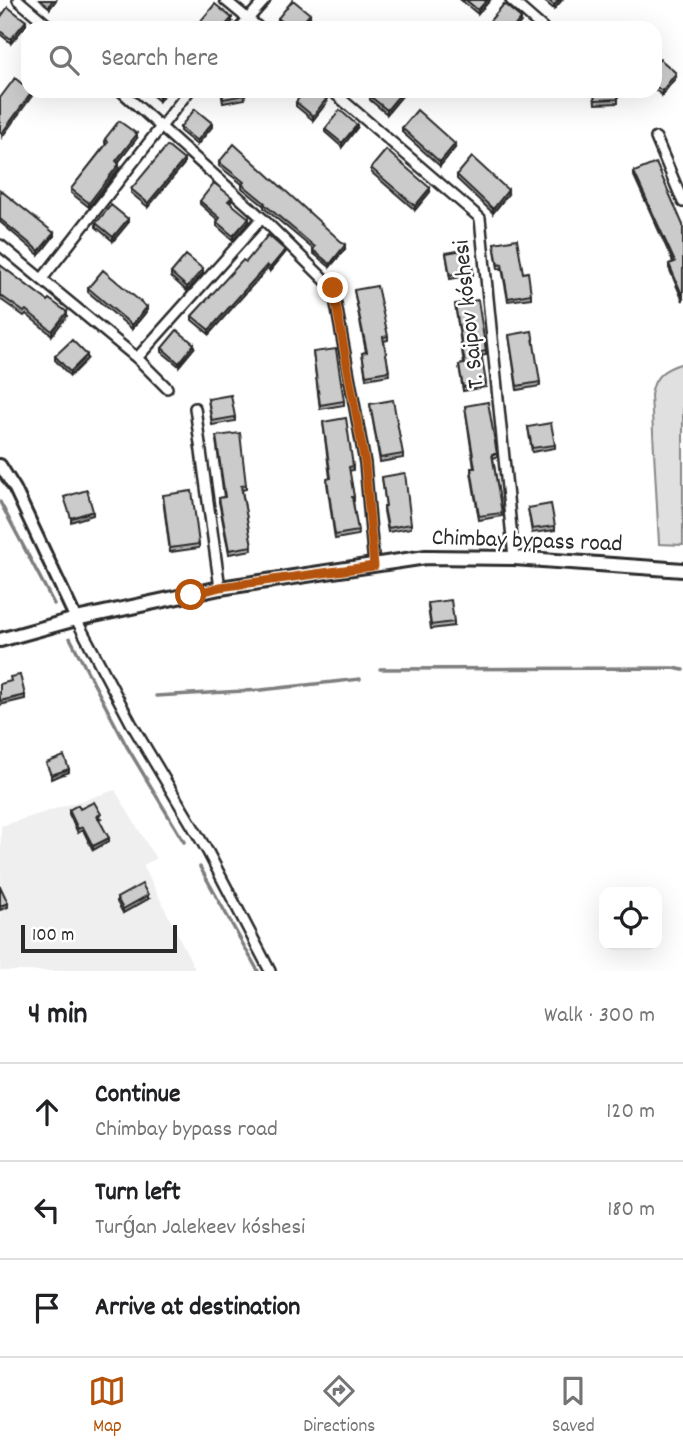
<!DOCTYPE html>
<html lang="en">
<head>
<meta charset="utf-8">
<style>
	:root { --surface:#fff; --page:#f2f2f2; --text:#202124; --muted:#757577; --line:#e0e0e0; --accent:#b45309 }
	body { margin:0; font-family:Dekko,sans-serif; background:var(--page); color:var(--text) }
	.controls { position:absolute; right:21px; bottom:21px; display:grid; overflow:hidden; border-radius:14px; box-shadow:0 7px 28px #0002 }
	.controls button { width:63px; height:63px; display:grid; place-items:center; padding:0; border:0; border-bottom:2px solid var(--line); background:var(--surface); color:var(--text); font:35px sans-serif }
	.scale { position:absolute; left:21px; bottom:18px; width:156px; box-sizing:border-box; padding-left:7px; border:4px solid #2b2b2b; border-top:0; font-size:19px; line-height:24px; white-space:nowrap; color:#2b2b2b; -webkit-text-stroke:5px #fff; paint-order:stroke }
	.stop { position:absolute; width:21px; height:21px; margin:-16px; border:5px solid #b45309; border-radius:50%; background:#fff }
	.stop.end { background:#b45309; border-color:#fff; box-shadow:0 2px 7px #0008 }
	.list { margin:0; padding:0; list-style:none }
	h2 { display:flex; justify-content:space-between; align-items:center; height:91px; margin:0; padding:0 28px; font-size:30px }
	h2 small { font-size:23px; font-weight:400; color:var(--muted) }
	.list li { display:grid; grid-template-columns:46px 1fr auto; gap:21px; align-items:center; box-sizing:border-box; height:98px; padding:0 28px; border-top:2px solid var(--line) }
	.list b { display:block; font-size:26px; white-space:nowrap }
	.list p { margin:0; font-size:23px; white-space:nowrap; color:var(--muted) }
	.list em { font-size:23px; font-style:normal; color:var(--muted) }
	.icon { flex:none; width:38px; height:38px; fill:none; stroke:currentColor; stroke-width:2; stroke-linecap:round; stroke-linejoin:round }
	.map { position:relative; flex:none; width:683px; height:971px; overflow:hidden }
	.search { position:absolute; background:var(--surface); box-shadow:0 7px 28px #0002; left:21px; right:21px; top:21px; height:77px; display:flex; align-items:center; gap:18px; box-sizing:border-box; padding:0 24px; border-radius:21px; color:var(--muted); font-size:26px }
	.sheet { height:385px; background:var(--surface) }
	nav { display:flex; justify-content:space-around; align-items:center; box-sizing:border-box; height:98px; border-top:2px solid var(--line); background:var(--surface); font-size:19px; color:var(--muted) }
	nav a { display:grid; justify-items:center; gap:4px }
	nav .on { color:var(--accent) }
	.map>svg:first-child { display:block }
</style>
</head>
<body>
<div class="map">
<svg width="683" height="971" viewBox="0 0 683 971">
	<rect width="100%" height="100%" fill="#fff"/>
	<filter id="ink" filterUnits="userSpaceOnUse"><feTurbulence type="fractalNoise" baseFrequency=".0143" numOctaves="2"/><feDisplacementMap in="SourceGraphic" scale="14" xChannelSelector="R" yChannelSelector="G"/><feConvolveMatrix kernelMatrix="1 2 1 2 8 2 1 2 1" color-interpolation-filters="sRGB"/></filter>
	<g filter="url(#ink)">
		<path fill="#efefef" d="M115,790l41,69 -13,6 53,106h-196l1,-145z"/>
		<path fill="#e0e0e0" stroke="#868686" stroke-width="2" d="M683,363v182l-24,-1 -8,-149c3,-20 13,-26 32,-32z"/>
		<g fill="none" stroke-linecap="round" stroke-linejoin="round">
			<path stroke="#7e7e7e" stroke-width="3.5" d="M0,502l54,102
				M70,638l56,107 58,97
				M380,669l294,-1 9,2
				M156,696l105,-6 99,-11
				M200,867l58,104"/>
			<defs>
				<path id="minor" d="M18,0l33,28
					M225,0l34,28
					M511,0l32,28
					M240,28l25,-28
					M121,91l141,127 71,70 32,175 9,103
					M332,91l148,127 34,340
					M656,138l27,64
					M0,245l137,113 30,30
					M42,279l147,-188
					M137,358l125,-140
					M195,408l25,180
					M76,619l55,104 77,129 62,119"/>
				<path id="tertiary" d="M0,465l15,24 61,130"/>
				<path id="secondary" d="M0,640l76,-21 144,-31 206,-31 88,1 169,12"/>
			</defs>
			<use href="#minor" stroke="#2b2b2b" stroke-width="14"/>
			<use href="#tertiary" stroke="#2b2b2b" stroke-width="16"/>
			<use href="#secondary" stroke="#2b2b2b" stroke-width="18"/>
			<use href="#minor" stroke="#fff" stroke-width="9"/>
			<use href="#tertiary" stroke="#fff" stroke-width="10"/>
			<use href="#secondary" stroke="#fff" stroke-width="12"/>
		</g>
		<path fill="#afafaf" stroke="#2b2b2b" stroke-width="2" d="M40,0h16l-6,8z
			M461,0h29l-12,14z
			M543,0h19l-8,9z
			M0,18l26,7 -15,18 -11,-9z
			M278,18h32l-9,10h-16l-7,-6z
			M200,22h32l-6,6h-23l-3,-2z
			M655,64l21,13 -14,18 -7,-5z
			M147,91h20l-8,10z
			M221,91h23l1,8 -22,4z
			M594,91h24v12l-23,1z
			M370,96h32l-15,18 -17,-14z
			M296,102h31l-14,18 -17,-14z
			M180,127h32l-15,18 -17,-14z
			M357,128l-15,19 -17,-15v-3z
			M402,128l53,20 -15,18 -38,-34z
			M137,138l-19,25 1,5 -30,39 -18,-14v-4l35,-45 -1,-1v-4z
			M219,162l126,87 -15,18 -17,-14v-4l-49,-41v-2l-22,-18v-4l-23,-18z
			M184,164l-36,43 -17,-14v-4z
			M371,168l59,24 -15,18 -44,-38z
			M634,172l49,53v76l-14,-33v-4l4,-2 -39,-86z
			M457,175l51,19 -15,19 -36,-34z
			M0,190l54,46 -15,19 -39,-33z
			M232,200l-2,2 19,20 -16,18 -16,-14v-4l1,-2 -18,-16v-3z
			M96,223h32l-15,18 -17,-14z
			M494,243l37,51v4l-23,3 -6,-33 -4,1z
			M285,253l-15,18 -3,-2 -58,65 -17,-14v-4l54,-54z
			M446,253l27,18v4l-23,4z
			M0,265l67,51 -15,19 -26,-21 -2,2 -24,-17z
			M171,273h32l-16,18 -16,-14z
			M88,288l59,23 -15,18 -44,-37z
			M354,290l34,46v4l-4,1 5,34 -23,4 -4,-26 4,-1z
			M455,304l31,47v4l-5,1 5,31 -23,4 -4,-26 5,-1z
			M509,335l31,47v4l-23,4z
			M162,348h32l-15,18 -17,-14z
			M313,352l31,49v4l-24,4z
			M55,356l32,3 -17,17 -15,-16z
			M208,399l27,18v4l-23,4z
			M370,404l33,50v4l-23,4z
			M465,406l32,48v3l-4,1 9,58 -23,4 -8,-48v-4h3z
			M323,422l30,44v4l-4,1 5,26v4h-1l5,34 -23,4 -8,-56 3,-5z
			M528,427l27,18v3l-23,4z
			M216,440l30,45v4l-4,1 10,60 -23,4 -10,-52v-4l5,-1z
			M382,477l29,47v4l-23,4 -4,-21v-4l2,-1z
			M163,499l36,45v4l-29,4z
			M528,508l27,18v4l-23,3z
			M428,607l26,15v4l-23,3z
			M80,809l21,9 -2,1 10,22 -16,9 -10,-20 -5,3 -9,-19v-4z
			M117,898l31,1 -25,14 -6,-11z"/>
		<path fill="#8e8e8e" stroke="#2b2b2b" stroke-width="2" d="M53,0h3l-6,8v-4z
			M487,0h3l-12,14v-4z
			M559,0h3l-8,9v-4z
			M310,14v4l-9,10h-3z
			M232,18v4l-6,6h-3z
			M521,18v4l-5,6h-3z
			M26,21v4l-15,18v-4z
			M676,73v4l-14,18v-4z
			M163,91h4l-8,10v-4z
			M32,92v4l-30,41v-4z
			M402,92v4l-15,18v-4z
			M327,98v4l-14,18v-4z
			M212,123v4l-15,18v-4z
			M357,125v3l-15,19v-4z
			M137,134v4l-21,27v-4z
			M455,144v4l-15,18v-4z
			M184,160v4l-36,43v-4z
			M119,164v4l-30,39v-4z
			M430,188v4l-15,18v-4z
			M508,190v4l-15,19v-4z
			M249,218v4l-16,18v-4z
			M128,219v4l-15,18v-4z
			M54,233v3l-15,19v-4z
			M345,245v4l-15,18v-3z
			M285,250v3l-15,18v-3z
			M267,265v4l-58,65v-4z
			M203,269v4l-16,18v-4z
			M147,307v4l-15,18v-4z
			M67,312v4l-15,19v-4z
			M194,344v4l-15,18v-3z
			M87,355v4l-17,17v-4z
			M93,511v4l-22,7v-4z
			M25,695v4l-25,6v-4z
			M69,769v3l-18,7v-4z
			M109,838v3l-16,9v-4z
			M148,895v4l-25,14v-4z
			M8,903v4l-8,3v-4z"/>
		<path fill="#cbcbcb" stroke="#2b2b2b" stroke-width="2" d="M293,0l17,14 -12,14h-8l-12,-10z
			M466,0h21l-9,10z
			M548,0h11l-5,5z
			M215,4l17,14 -9,10h-16l-7,-6z
			M504,4l17,14 -8,10h-17l-7,-6z
			M8,7l18,14 -15,18 -11,-8v-13z
			M660,59l16,14 -14,18 -7,-5v-22z
			M15,78l13,11v2l4,1 -30,41 -2,-1v-34z
			M152,91h11l-4,6z
			M222,91h22l1,4 -22,4z
			M304,91h15l8,7 -14,18 -17,-14z
			M374,91h27l1,1 -15,18 -17,-14z
			M594,91h24v8l-23,1z
			M195,109l17,14 -15,18 -17,-14z
			M340,110l17,15 -15,18 -17,-14z
			M417,110l38,34 -15,18 -38,-34z
			M119,121l18,13 -21,27 3,3 -30,39 -18,-14 37,-47 -3,-3z
			M234,144l111,101 -15,19 -17,-14 2,-3 -51,-43 1,-1 -23,-19 2,-2 -25,-20z
			M167,146l17,14 -36,43 -17,-14z
			M386,150l44,38 -15,18 -44,-38z
			M472,157l36,33 -15,19 -36,-34z
			M656,163l27,62v72l-14,-33 6,-2 -41,-90z
			M214,183l18,14 -4,4 21,17 -16,18 -16,-14 3,-4 -20,-17z
			M0,190l54,43 -15,18 -39,-32z
			M111,205l17,14 -15,18 -17,-14z
			M268,235l17,15 -15,18 -3,-3 -58,65 -17,-14 51,-56 3,2z
			M517,239l6,34 5,-1 3,22 -23,4 -6,-34 -4,1 -4,-22z
			M469,249l4,22 -23,4 -4,-22z
			M186,255l17,14 -16,18 -16,-14z
			M0,265l48,36 1,-2 18,13 -15,19 -26,-21 -2,2 -24,-17z
			M103,270l44,37 -15,18 -44,-37z
			M377,286l11,50 -5,1 6,34 -23,4 -4,-22 5,-1 -13,-62z
			M478,300l8,51 -5,1 5,31 -23,4 -4,-22 6,-1 -10,-60z
			M177,330l17,14 -15,19 -17,-15z
			M532,331l8,51 -23,4 -8,-51z
			M72,340l15,15 -17,17 -15,-16z
			M336,349l8,52 -24,4 -7,-53z
			M231,395l4,22 -23,4 -4,-22z
			M393,400l10,54 -23,4 -10,-54z
			M488,402l9,52h-5l10,59 -23,3 -8,-48h4l-10,-62z
			M346,418l7,48 -4,1 5,30h-2l6,34 -23,4 -8,-56 4,-1 -8,-56z
			M551,423l4,22 -23,3 -4,-21z
			M240,433l6,52 -5,1 11,60 -23,4 -10,-52 6,-1 -9,-61z
			M405,473l6,51 -23,4 -4,-21 2,-1 -4,-29z
			M87,490l6,21 -22,7 -7,-21z
			M192,491l7,53 -29,4 -7,-53z
			M551,504l4,22 -23,3 -4,-21z
			M451,600l3,22 -23,3 -3,-22z
			M20,675l5,20 -25,6v-17l11,-3 -1,-4z
			M64,756l5,13 -18,6 -5,-12z
			M94,802l7,12 -4,2 12,22 -16,8 -10,-19 -5,2 -9,-19 9,-5 2,4z
			M142,884l6,11 -25,14 -6,-11z
			M0,886l8,17 -8,3z"/>
	</g>
	<g fill="none" stroke-linecap="round" stroke-linejoin="round" filter="url(#ink)">
		<path stroke="#b45309" stroke-width="9" d="M191,595l29,-8 154,-21 -9,-103 -32,-175"/>
	</g>
	<g text-anchor="middle" dominant-baseline="central" stroke-width="5" stroke-linejoin="round" paint-order="stroke">
		<g font-size="24" fill="#2b2b2b" stroke="#fff">
			<text transform="translate(470 314) rotate(-96)">T. Saipov kóshesi</text>
			<text transform="translate(527 542) rotate(2)">Chimbay bypass road</text>
		</g>
	</g>
</svg>
<div class="controls">
<button><svg class="icon" aria-label="locate" viewBox="0 0 24 24"><circle cx="12" cy="12" r="6"/><path d="M12 2v4M12 18v4M2 12h4M18 12h4"/></svg></button>
</div>
<div class="scale">100 m</div>
<div class="stop" style="left:191px;top:595px"></div>
<div class="stop end" style="left:333px;top:288px"></div>
<div class="search"><svg class="icon" aria-label="search" viewBox="0 0 24 24"><circle cx="10" cy="10" r="6"/><path d="M15 15l6 6"/></svg>Search here</div>
</div>
<section class="sheet">
<h2>4 min<small>Walk · 300 m</small></h2>
<ul class="list">
<li><svg class="icon" aria-label="ahead" viewBox="0 0 24 24"><path d="M12 20V5M6 11l6-6 6 6"/></svg><div><b>Continue</b><p>Chimbay bypass road</p></div><em>120 m</em></li>
<li><svg class="icon" aria-label="left" viewBox="0 0 24 24"><path d="M17 20v-9H6M10 6l-5 5 5 5"/></svg><div><b>Turn left</b><p>Turǵan Jalekeev kóshesi</p></div><em>180 m</em></li>
<li><svg class="icon" aria-label="arrive" viewBox="0 0 24 24"><path d="M6 21V4h12l-3 4 3 4H6"/></svg><div><b>Arrive at destination</b></div></li>
</ul>
</section>
<nav>
<a class="on"><svg class="icon" aria-label="map" viewBox="0 0 24 24"><path d="M3 6l6-2 6 2 6-2v14l-6 2-6-2-6 2zM9 4v14M15 6v14"/></svg>Map</a>
<a><svg class="icon" aria-label="directions" viewBox="0 0 24 24"><path d="M12 3l9 9-9 9-9-9zM9 14v-3h6M13 9l2 2-2 2"/></svg>Directions</a>
<a><svg class="icon" aria-label="saved" viewBox="0 0 24 24"><path d="M7 4h10v16l-5-4-5 4z"/></svg>Saved</a>
</nav>
</body>
</html>
